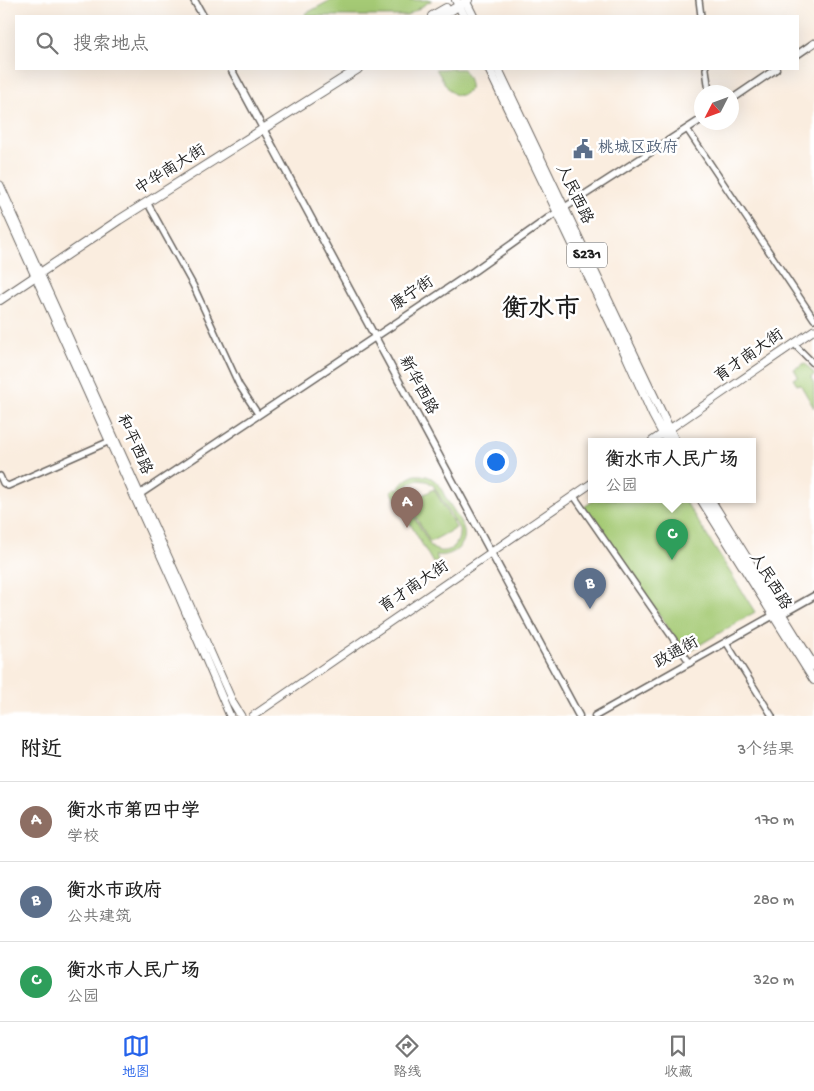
<!DOCTYPE html>
<html lang="zh">
<head>
<meta charset="utf-8">
<style>
	:root { --surface:#fff; --page:#f6f6f6; --text:#222; --muted:#767676; --line:#e0e0e0; --accent:#2563eb }
	body { margin:0; font-family:"Gochi Hand","LXGW WenKai TC",sans-serif; background:var(--page); color:var(--text) }
	.compass { position:absolute; left:694px; top:85px; width:45px; height:45px; border-radius:50%; background:var(--surface); box-shadow:0 5px 20px #0002; rotate:228deg }
	.you { position:absolute; left:495px; top:461px; width:18px; height:18px; margin:-12px; border:4px solid #fff; border-radius:50%; background:#1a73e8; box-shadow:0 0 0 8px #1a73e833 }
	.badge { display:grid; place-items:center; width:32px; height:32px; border-radius:50%; background:var(--accent); color:#fff; font-size:16px; font-weight:700 }
	.pin { position:absolute; translate:-50% -41px; filter:drop-shadow(0 1px 2px #0008) }
	.pin::after { content:''; position:absolute; top:26px; width:18px; height:15px; background:inherit; clip-path:polygon(0 0,100% 0,50% 100%) }
	.popup { position:absolute; left:588px; top:438px; width:168px; height:65px; box-sizing:border-box; display:grid; place-content:center; border-radius:0px; background:var(--surface); filter:drop-shadow(0 1px 4px #0005); font-size:16px; white-space:nowrap; color:var(--muted) }
	.popup b { font-size:19px; color:var(--text) }
	.popup::after { content:''; position:absolute; left:50%; top:100%; margin-left:-10px; border:10px solid transparent; border-top-color:var(--surface) }
	.list { margin:0; padding:0; list-style:none }
	h2 { display:flex; justify-content:space-between; align-items:center; height:65px; margin:0; padding:0 20px; font-size:21px }
	h2 small { font-size:16px; font-weight:400; color:var(--muted) }
	.list li { display:grid; grid-template-columns:32px 1fr auto; gap:15px; align-items:center; box-sizing:border-box; height:80px; padding:0 20px; border-top:1px solid var(--line) }
	.list b { display:block; font-size:19px; white-space:nowrap }
	.list p { margin:0; font-size:16px; white-space:nowrap; color:var(--muted) }
	.list em { font-size:16px; font-style:normal; color:var(--muted) }
	.icon { flex:none; width:28px; height:28px; fill:none; stroke:currentColor; stroke-width:2; stroke-linecap:round; stroke-linejoin:round }
	.map { position:relative; flex:none; width:814px; height:716px; overflow:hidden }
	.search { position:absolute; background:var(--surface); box-shadow:0 5px 20px #0002; left:15px; right:15px; top:15px; height:55px; display:flex; align-items:center; gap:12px; box-sizing:border-box; padding:0 18px; border-radius:0px; color:var(--muted); font-size:19px }
	.sheet { height:305px; background:var(--surface) }
	nav { display:flex; justify-content:space-around; align-items:center; box-sizing:border-box; height:70px; border-top:1px solid var(--line); background:var(--surface); font-size:14px; color:var(--muted) }
	nav a { display:grid; justify-items:center; gap:2px }
	nav .on { color:var(--accent) }
	.map>svg:first-child { display:block }
</style>
</head>
<body>
<div class="map">
<svg width="814" height="716" viewBox="0 0 814 716">
	<rect width="100%" height="100%" fill="#fff"/>
	<filter id="ink" filterUnits="userSpaceOnUse"><feTurbulence type="fractalNoise" baseFrequency=".02" numOctaves="2"/><feDisplacementMap in="SourceGraphic" scale="10" xChannelSelector="R" yChannelSelector="G"/><feConvolveMatrix kernelMatrix="1 2 1 2 8 2 1 2 1" color-interpolation-filters="sRGB"/></filter>
	<filter id="wash" filterUnits="userSpaceOnUse"><feTurbulence type="fractalNoise" baseFrequency=".0096" numOctaves="4" result="noise"/><feDisplacementMap in="SourceGraphic" scale="20" xChannelSelector="R" yChannelSelector="G"/><feGaussianBlur stdDeviation="1.12" result="paint"/><feColorMatrix in="noise" values="0 0 0 0 0 0 0 0 0 0 0 0 0 0 0 0 0 1.4 0 .05"/><feComposite in="paint" operator="in"/></filter>
	<g filter="url(#wash)">
		<rect width="100%" height="100%" fill="#faeddf"/>
		<path fill="#a5ca74" stroke="#607348" fill-rule="evenodd" d="M331,0h101l-25,16h-101l-1,-2z
			M436,69h27c4,7 8,12 7,20 -17,18 -25,-7 -34,-20z
			M805,363l9,10v2l-3,2 3,4v27l-14,-24 -3,1 -4,-6 5,-3 -4,-7z
			M415,475c7,0 13,0 19,5 6,4 9,13 13,20 5,8 12,18 16,27 7,18 -12,31 -27,28l2,5 -5,3 -42,-72 5,-3 2,2c3,-7 9,-12 17,-15zM419,480l8,1 6,4 26,44c2,17 -12,28 -27,19l-29,-50c0,-11 6,-16 16,-18z
			M434,489l22,39 -26,14 -22,-39z
			M596,499h88l71,113 -69,41 -102,-146z"/>
	</g>
	<g filter="url(#ink)">
		<g fill="none" stroke-linecap="round" stroke-linejoin="round">
			<defs>
				<path id="minor" d="M699,0l2,16
					M706,69l3,23
					M687,129l127,190
					M147,202l46,83 46,100 19,29
					M797,347l17,17
					M0,476l3,7 5,3 102,-45
					M576,499l114,164
					M726,642l46,74"/>
				<path id="tertiary" d="M194,0l9,16
					M798,54l16,-11
					M231,69l348,647
					M732,99l44,-30
					M140,494l334,-223 76,-54 152,-98
					M782,614l32,-18
					M595,716l179,-101"/>
				<path id="secondary" d="M0,185l184,407 49,111 8,13
					M0,198l178,396 52,122
					M652,441l162,-111
					M253,716l339,-233"/>
				<path id="primary" d="M456,0l8,16
					M465,0l8,16
					M432,16l14,-8
					M442,16l26,-16
					M489,69l138,288 26,58 14,26
					M498,69l177,372
					M0,300l119,-80 239,-151
					M701,499l113,181
					M710,499l104,167"/>
			</defs>
			<use href="#minor" stroke="#6a6560" stroke-width="8"/>
			<use href="#tertiary" stroke="#6a6560" stroke-width="9"/>
			<use href="#secondary" stroke="#6a6560" stroke-width="9"/>
			<use href="#primary" stroke="#6a6560" stroke-width="10"/>
			<use href="#minor" stroke="#fff" stroke-width="5"/>
			<use href="#tertiary" stroke="#fff" stroke-width="6"/>
			<use href="#secondary" stroke="#fff" stroke-width="7"/>
			<use href="#primary" stroke="#fff" stroke-width="8"/>
		</g>
	</g>
	<defs>
		<symbol id="civic-bare" viewBox="-9 -9 18 18"><path d="M-.6-6.5H3V-4.5H.6V-3L4-1V1h2V6H-6V1h2V-1L-.6-3ZM-1.2 2.5V6h2.4V2.5Z" fill="#5c6f8a" stroke="#fff" stroke-width="2.5" paint-order="stroke"/></symbol>
	</defs>
	<g fill-rule="evenodd">
		<use href="#civic-bare" x="569" y="135" width="28" height="28"/>
	</g>
	<g text-anchor="middle" dominant-baseline="central" stroke-width="5" stroke-linejoin="round" paint-order="stroke">
		<rect fill="#fff" stroke="#606060" stroke-width="1" x="567" y="242.5" width="40" height="25" rx="4"/>
		<g font-size="15" font-weight="bold" fill="#1c1c1c">
			<text x="587" y="255">S231</text>
		</g>
		<g font-size="16" fill="#4e5e75" stroke="#fff" text-anchor="start">
			<text x="598" y="149">桃城区政府</text>
		</g>
		<g font-size="16" fill="#1c1c1c" stroke="#fff">
			<text transform="translate(171 171) rotate(-32)">中华南大街</text>
			<text transform="translate(573 195) rotate(64)">人民西路</text>
			<text transform="translate(413 295) rotate(-34)">康宁街</text>
			<text transform="translate(750 357) rotate(-35)">育才南大街</text>
			<text transform="translate(417 386) rotate(62)">新华西路</text>
			<text transform="translate(133 445) rotate(66)">和平西路</text>
			<text transform="translate(769 582) rotate(58)">人民西路</text>
			<text transform="translate(415 588) rotate(-34)">育才南大街</text>
			<text transform="translate(677 654) rotate(-29)">政通街</text>
		</g>
		<g font-size="26" font-weight="bold" fill="#1c1c1c" stroke="#fff">
			<text x="541" y="311">衡水市</text>
		</g>
	</g>
</svg>
<svg class="compass" viewBox="-18 -18 36 36"><path d="M0-13l5 13h-10z" fill="#e53935"/><path d="M0 13l5-13h-10z" fill="#767676"/></svg>
<div class="you"></div>
<div class="pin badge" style="left:407px;top:528px;background:#8d6e63">A</div>
<div class="pin badge" style="left:590px;top:609px;background:#5c6f8a">B</div>
<div class="pin badge" style="left:672px;top:560px;background:#2e9e5b">C</div>
<div class="popup"><b>衡水市人民广场</b>公园</div>
<div class="search"><svg class="icon" aria-label="search" viewBox="0 0 24 24"><circle cx="10" cy="10" r="6"/><path d="M15 15l6 6"/></svg>搜索地点</div>
</div>
<section class="sheet">
<h2>附近<small>3个结果</small></h2>
<ul class="list">
<li><span class="badge" style="background:#8d6e63">A</span><div><b>衡水市第四中学</b><p>学校</p></div><em>170 m</em></li>
<li><span class="badge" style="background:#5c6f8a">B</span><div><b>衡水市政府</b><p>公共建筑</p></div><em>280 m</em></li>
<li><span class="badge" style="background:#2e9e5b">C</span><div><b>衡水市人民广场</b><p>公园</p></div><em>320 m</em></li>
</ul>
</section>
<nav>
<a class="on"><svg class="icon" aria-label="map" viewBox="0 0 24 24"><path d="M3 6l6-2 6 2 6-2v14l-6 2-6-2-6 2zM9 4v14M15 6v14"/></svg>地图</a>
<a><svg class="icon" aria-label="directions" viewBox="0 0 24 24"><path d="M12 3l9 9-9 9-9-9zM9 14v-3h6M13 9l2 2-2 2"/></svg>路线</a>
<a><svg class="icon" aria-label="saved" viewBox="0 0 24 24"><path d="M7 4h10v16l-5-4-5 4z"/></svg>收藏</a>
</nav>
</body>
</html>
